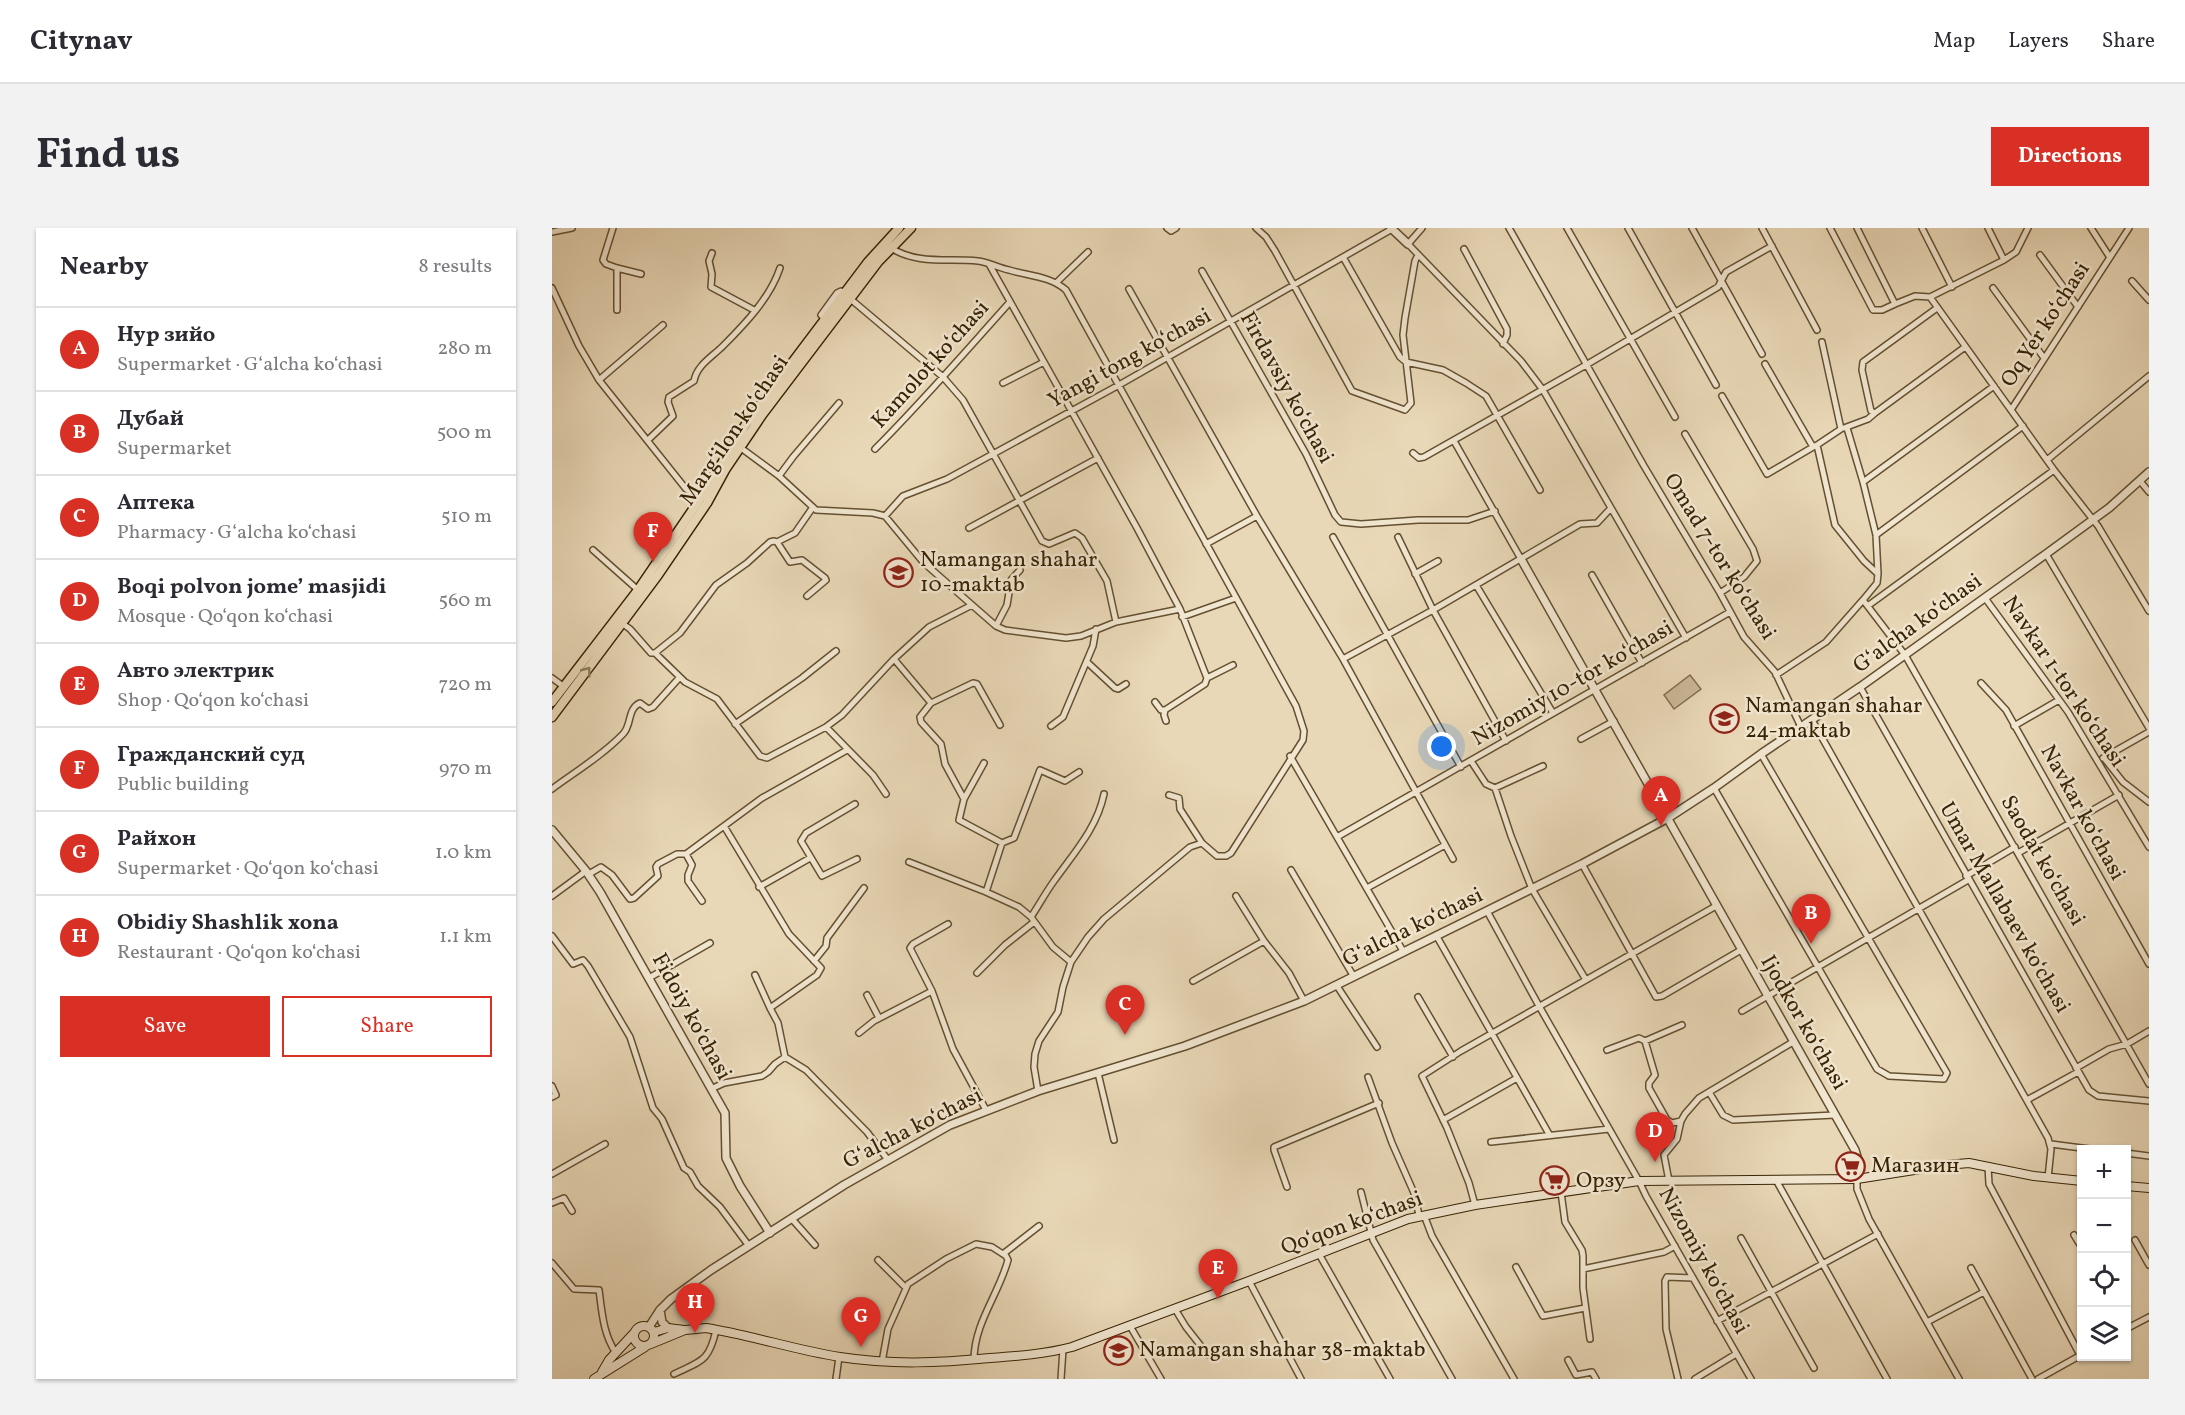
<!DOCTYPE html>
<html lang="en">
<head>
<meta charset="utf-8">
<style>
	:root { --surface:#fff; --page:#f2f2f3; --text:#2b2b33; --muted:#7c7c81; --line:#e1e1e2; --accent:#d93025 }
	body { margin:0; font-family:Vollkorn,serif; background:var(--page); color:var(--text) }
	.controls { position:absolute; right:18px; bottom:18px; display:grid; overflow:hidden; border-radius:0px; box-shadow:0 2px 4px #0004 }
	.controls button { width:54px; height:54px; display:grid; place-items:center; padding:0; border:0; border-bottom:2px solid var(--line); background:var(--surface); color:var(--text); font:30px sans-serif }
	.you { position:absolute; left:890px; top:519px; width:21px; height:21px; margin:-15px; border:4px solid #fff; border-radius:50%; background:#1a73e8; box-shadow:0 0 0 9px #1a73e833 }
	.badge { display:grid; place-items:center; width:39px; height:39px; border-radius:50%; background:var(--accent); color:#fff; font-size:20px; font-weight:700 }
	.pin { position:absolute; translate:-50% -50px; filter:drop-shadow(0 2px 3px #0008) }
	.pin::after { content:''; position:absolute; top:32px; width:21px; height:18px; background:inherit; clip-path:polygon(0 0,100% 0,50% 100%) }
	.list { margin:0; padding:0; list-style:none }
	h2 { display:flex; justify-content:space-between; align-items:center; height:78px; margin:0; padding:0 24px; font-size:26px }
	h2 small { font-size:20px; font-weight:400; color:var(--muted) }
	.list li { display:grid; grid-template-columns:39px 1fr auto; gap:18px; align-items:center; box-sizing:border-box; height:84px; padding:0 24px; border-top:2px solid var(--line) }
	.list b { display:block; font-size:22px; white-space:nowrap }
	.list p { margin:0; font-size:20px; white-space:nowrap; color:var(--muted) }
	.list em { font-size:20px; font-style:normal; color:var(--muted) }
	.actions { display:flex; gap:12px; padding:18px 24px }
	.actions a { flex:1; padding:14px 0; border:2px solid var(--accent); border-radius:0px; text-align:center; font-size:21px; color:var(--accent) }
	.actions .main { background:var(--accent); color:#fff }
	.icon { flex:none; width:33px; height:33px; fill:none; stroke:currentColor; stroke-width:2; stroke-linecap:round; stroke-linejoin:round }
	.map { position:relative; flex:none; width:1597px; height:1151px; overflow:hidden; border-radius:0px }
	header { display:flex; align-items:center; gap:36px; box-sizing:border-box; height:84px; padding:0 30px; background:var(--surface); border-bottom:2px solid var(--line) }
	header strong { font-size:28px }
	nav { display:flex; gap:33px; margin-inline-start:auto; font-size:21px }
	.intro { display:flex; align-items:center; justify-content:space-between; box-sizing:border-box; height:144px; padding:0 36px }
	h1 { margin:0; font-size:42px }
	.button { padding:15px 27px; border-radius:0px; background:var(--accent); color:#fff; font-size:21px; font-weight:700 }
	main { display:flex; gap:36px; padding:0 36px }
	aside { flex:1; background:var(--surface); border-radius:0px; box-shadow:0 2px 4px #0004 }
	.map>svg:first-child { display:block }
</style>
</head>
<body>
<header>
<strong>Citynav</strong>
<nav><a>Map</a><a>Layers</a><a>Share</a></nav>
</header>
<div class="intro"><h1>Find us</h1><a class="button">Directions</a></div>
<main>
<aside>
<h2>Nearby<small>8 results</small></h2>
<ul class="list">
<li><span class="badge">A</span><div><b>Нур зийо</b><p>Supermarket · Gʻalcha koʻchasi</p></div><em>280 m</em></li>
<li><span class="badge">B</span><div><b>Дубай</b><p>Supermarket</p></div><em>500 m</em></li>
<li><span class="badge">C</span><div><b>Аптека</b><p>Pharmacy · Gʻalcha koʻchasi</p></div><em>510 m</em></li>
<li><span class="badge">D</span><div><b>Boqi polvon jome’ masjidi</b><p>Mosque · Qoʻqon koʻchasi</p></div><em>560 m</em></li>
<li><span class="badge">E</span><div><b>Авто электрик</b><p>Shop · Qoʻqon koʻchasi</p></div><em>720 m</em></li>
<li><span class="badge">F</span><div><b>Гражданский суд</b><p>Public building</p></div><em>970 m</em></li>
<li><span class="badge">G</span><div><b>Райхон</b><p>Supermarket · Qoʻqon koʻchasi</p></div><em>1.0 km</em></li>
<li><span class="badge">H</span><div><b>Obidiy Shashlik xona</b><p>Restaurant · Qoʻqon koʻchasi</p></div><em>1.1 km</em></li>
</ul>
<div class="actions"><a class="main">Save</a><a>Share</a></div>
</aside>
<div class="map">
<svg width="1597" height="1151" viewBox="0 0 1597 1151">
	<rect width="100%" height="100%" fill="#e9d8b7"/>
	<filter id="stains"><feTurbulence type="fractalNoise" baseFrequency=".00333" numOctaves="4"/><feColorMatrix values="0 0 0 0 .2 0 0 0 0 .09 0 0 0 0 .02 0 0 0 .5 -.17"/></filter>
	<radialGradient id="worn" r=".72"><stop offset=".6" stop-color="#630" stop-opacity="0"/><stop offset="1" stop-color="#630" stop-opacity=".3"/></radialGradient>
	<path fill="#cbb999" stroke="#826e4e" stroke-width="1.5" d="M1138,447l11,14 -27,20 -10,-14z"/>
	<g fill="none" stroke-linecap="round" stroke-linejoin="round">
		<defs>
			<path id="minor" d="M61,0l-10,32 3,4 11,4v42
				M615,0l4,3 5,-3
				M704,0l10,9 9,14 77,140 53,19 6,-7 -8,-68 2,-17 10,-57 3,-6
				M870,0l-14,16 113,117 22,29 143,248
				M957,0l135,238 76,127 24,44 31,35 26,55
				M1015,0l108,189
				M1076,0l88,157
				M1140,0l70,126
				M1210,0l55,102
				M1278,0l43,82h9l13,-6
				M1305,0l38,76 20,-8 15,1 74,-37 12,-8 12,-24
				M1370,0l30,59
				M1436,0l16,32
				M1539,0l18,28
				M0,4l20,-4
				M339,20c27,17 57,10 87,13 10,1 21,7 31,9 20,6 41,6 57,20l230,416 8,25 -1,9 -72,113 -5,3h-9l-15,-13 -12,4 -86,72 -16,18 -17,25 -8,25 -5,25 -19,29 -4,13 -1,13 4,24
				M912,21l43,80v6l-4,9
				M160,25l-3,8 3,13 -1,13 43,23
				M1488,27l38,52
				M791,29l57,100 6,5 37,8 23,13 20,13 54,94
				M437,36l148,264 43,81 27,69 -2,6 -40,26 -1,5 2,6
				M65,40l24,6
				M650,43l104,183 29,61 6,7 20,2 57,-4h50l27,-9
				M1580,53l17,19
				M505,54l31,-30
				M0,60l27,58 20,34 87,109 15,10
				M1441,60l51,70
				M577,61l128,227 86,143 110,200
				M1378,69l124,173 44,56 51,85
				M1385,80l-74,54 -1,8 9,41 4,2 90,-66
				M274,92l-5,-5 16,-22 4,-2 102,86 20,23 79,141 7,3 26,-11 7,5 25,43 9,41
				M1213,136l48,83 4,-2 18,80 29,36 14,13 -1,9 -14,17 42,55 244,429
				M47,152l64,-55
				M451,155l41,-21
				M1170,168l45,78 46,-27
				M1459,182l118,-182
				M1292,200l24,-9 7,-6
				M1295,200l16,54 13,53 2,39
				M1133,206l68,115 4,12 -13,16 -24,16
				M96,212l25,-24 -5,-14 1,-5 25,-16c3,-16 18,-24 29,-35 22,-22 47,-48 57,-78
				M902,213l67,118
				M1265,217l24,-16 -19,-87
				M189,220l38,28 37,34 57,3 12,3 38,46 73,64 9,4 61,8 15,-2 35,-14 64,-13
				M323,221c47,-47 90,-97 135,-147
				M861,225l6,5 5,-1 162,-92 132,-78 8,-15 46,-26
				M1495,232l102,-84
				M227,248l14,-19 46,-54
				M1588,253l9,11
				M1311,254l131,-96
				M333,288l18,-20 44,-17 46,-25 126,-69 273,-156
				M417,300l129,-70
				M1324,307l147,-109
				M781,309l128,230
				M846,309l35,73 73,131
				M225,314l13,20 12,-2 23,18 1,2 -19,16
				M654,316l51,-28
				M41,322l45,40
				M1494,326l103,174
				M863,346l23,-13
				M1040,347l50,88
				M924,357l77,128
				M1433,370l83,114 81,135
				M1317,377l185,-135
				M630,389l54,-19
				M71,396l7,5 21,24h4l30,29 32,17 43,57 7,2 59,-31 16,-12 52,-56 35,-32 43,-22
				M444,398l11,-21 4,-25 9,-10
				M103,425l25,-20 36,-48 31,-22 23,-21 4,-1 3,1 18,-9 18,-26
				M342,431l37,44 -11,14 1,5 20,22 4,20 19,35
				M791,431l90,-49 147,-86 17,-1 14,-15
				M535,434l28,26 3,1 8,-5
				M1224,447l50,-33 37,-42
				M0,450l11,8
				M655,450l26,-13
				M1429,455l25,27 143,254
				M1308,459l229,403 9,6 51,5
				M603,474l6,8h4
				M379,475l42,-20 4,1 23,41
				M1260,492l236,418 3,11 -3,29
				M183,496l67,-46 34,-27
				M499,498l12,-9 30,-71 3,-17
				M1462,498l45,-26
				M274,499l47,48 13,19
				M1029,511l33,-18
				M738,528l113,195
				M1551,530l46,-26
				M1552,530l19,24 26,20
				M919,533l15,23 9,4
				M432,535l-20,36 -5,21 43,23 -16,49
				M991,538l-48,22 16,48 21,53 54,91
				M1162,560l163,281 12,7 55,3 3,-6 -186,-319
				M0,561c23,-17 51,-34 71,-55 9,-9 4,-25 17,-31l8,6 5,-2 27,-30
				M617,567l10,3 1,11 22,34
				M303,576l-49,29 -5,8 21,35 35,-17
				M172,598l65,108 32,34 -4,7 -47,33 8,15 7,34
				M785,609l393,-225
				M450,615l12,-5 26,-68 25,11 14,-9
				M1466,625l101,-58
				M134,626l6,11 -4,10v6l14,20
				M357,634l77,30 33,15 12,10 22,30 18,15
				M1030,636l74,133 6,-1 79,-46
				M739,642l63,107
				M37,646l12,-7 11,8 18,24 4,-1 24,-22 -2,-9 2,-3 19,-10h9l76,-56 85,-48
				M1414,648l49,-29
				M207,659l51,-29
				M815,660l78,-43
				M0,668l34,-25
				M684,668l28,45 25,32 15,28
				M935,683l52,95 100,175 7,15 105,183
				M479,689c8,-12 15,-25 23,-36 20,-28 43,-53 50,-87
				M396,696l-35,20 -3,4 22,43 21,58 33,61
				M884,707l113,199
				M0,708l21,28 10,-4 5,6 42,71 23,71 9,11 22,49 6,4 8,14 22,21 29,39
				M262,733l12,-15 1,-8 37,-50
				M425,745l28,-28 29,-23
				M203,747l15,33
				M97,750l61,-35
				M641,753l71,-40
				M785,758l40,61
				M315,767l12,23
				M866,769l35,60
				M1190,783l226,-131
				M307,805l15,-12 58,-30
				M1241,814l-84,50 14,23 10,5 102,-5
				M1055,822l32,-12 6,3
				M1524,840l33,-19 18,-5 22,-13
				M546,845l16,67
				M816,849l24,66 22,50 5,22
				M0,858l4,9 -4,2
				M159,861l13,-6 38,-7 6,-4 7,-8 10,-7 21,13 61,62 21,28
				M1475,872l51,-28
				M891,892l74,-42
				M1129,893l-9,2 -5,-3 -18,-32v-5l6,-8 -10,-34 37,-16
				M939,914l118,-13
				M1499,916l46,6
				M1574,925l23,3
				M1436,938l1,18 91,171
				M0,946l53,-30
				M1305,951v10l12,30 90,160
				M1224,952l111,199
				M1117,953l-5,-26 13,-16 4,-18 4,-7 14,-16 10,-6
				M735,959l-13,-37v-3l105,-44
				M809,964l12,48 79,139
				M1009,964l4,30 17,28 1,6v32l7,51
				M0,975l12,-5 8,13
				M923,977l-6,-22 -22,-55 -25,-52 39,-25 255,-145
				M872,987l8,21 82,143
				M240,991l23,26
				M1522,1007l8,13
				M1189,1010l73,130
				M1583,1012l14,25
				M451,1026l36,-28
				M767,1026l71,125
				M326,1032l28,28
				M0,1035l22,26 25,1c3,22 4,44 17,63
				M964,1039l27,49 42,-8
				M1419,1040l61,111
				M1031,1041l81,-17 11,-6
				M697,1053l52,98
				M623,1081l11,18 22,28h5
				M1165,1093l161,-87
				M1375,1094l57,-30
				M578,1098l31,53
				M1574,1101l23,-12
				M1016,1132l8,15 16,-3 4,7
				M330,1134l6,-33 20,-45 38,-25 30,-15 16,3 14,9 2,4c-9,34 -34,63 -34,100
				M122,1146c27,-13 35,-12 42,-44
				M284,1151l3,-22
				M509,1151l2,-30
				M1126,1151l-12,-50 -1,-48 2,-4 26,1
				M1143,1151l41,-25
				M1486,1151l43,-24"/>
			<path id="tertiary" d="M839,0l17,16
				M969,331l334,591 5,17 -3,12
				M0,602l34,41 14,21 125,221 1,45 14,28 30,47
				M108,1082l2,12 6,6
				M97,1099l11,-17 11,-11 40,-29 133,-85 106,-60 88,-34 147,-45 119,-45 278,-137 86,-46 46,-30 47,-34 99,-67 186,-133 63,-46 40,-36"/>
			<path id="secondary" d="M1574,958l23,2
				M82 1108a10 10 0 1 1 20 0a10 10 0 1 1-20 0Z
				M102,1104l14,-4 16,2
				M99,1116l34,-14 21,-2c45,7 89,22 134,29 51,8 99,6 150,1 28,-2 55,-4 82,-11l177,-66 159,-62 67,-14 164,-24 218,-2 89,-14 23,-2 65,13 48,5
				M50,1144l7,-12 25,-27
				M42,1151l51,-32"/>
			<path id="primary" d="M0,474l86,-112 62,-91 46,-75 122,-162 31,-34
				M0,489l106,-142 49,-72 18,-33 37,-55 116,-153 33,-34"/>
		</defs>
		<use href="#minor" stroke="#645031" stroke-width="8"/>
		<use href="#tertiary" stroke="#645031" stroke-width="10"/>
		<use href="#secondary" stroke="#382304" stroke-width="10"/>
		<use href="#primary" stroke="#382304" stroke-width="11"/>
		<use href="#minor" stroke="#f1e6d0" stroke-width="5"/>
		<use href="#tertiary" stroke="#f1e6d0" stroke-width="7"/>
		<use href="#secondary" stroke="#f1e6d0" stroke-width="8"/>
		<use href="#primary" stroke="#e9d8b7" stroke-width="8"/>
	</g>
	<defs><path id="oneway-chevron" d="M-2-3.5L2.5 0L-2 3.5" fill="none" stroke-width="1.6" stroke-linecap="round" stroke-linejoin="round" transform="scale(1.5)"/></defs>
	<use stroke="#907e5e" href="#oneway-chevron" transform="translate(35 443) rotate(-53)"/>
	<defs>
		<symbol id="school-ring" viewBox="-11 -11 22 22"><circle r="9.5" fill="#f1e6d0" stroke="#8f2418" stroke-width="1.5"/><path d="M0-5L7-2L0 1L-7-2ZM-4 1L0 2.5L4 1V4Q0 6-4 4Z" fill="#8f2418"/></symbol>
		<symbol id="supermarket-ring" viewBox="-11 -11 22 22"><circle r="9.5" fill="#f1e6d0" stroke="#8f2418" stroke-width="1.5"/><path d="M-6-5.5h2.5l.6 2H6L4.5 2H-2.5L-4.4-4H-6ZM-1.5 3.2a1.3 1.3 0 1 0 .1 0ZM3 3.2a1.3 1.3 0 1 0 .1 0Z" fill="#8f2418"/></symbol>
	</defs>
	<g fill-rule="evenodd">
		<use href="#school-ring" x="330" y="328" width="33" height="33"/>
		<use href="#school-ring" x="1156" y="474" width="33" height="33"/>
		<use href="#supermarket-ring" x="1282" y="922" width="33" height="33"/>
		<use href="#supermarket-ring" x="986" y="936" width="33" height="33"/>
		<use href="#school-ring" x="550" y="1106" width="33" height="33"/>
	</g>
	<g text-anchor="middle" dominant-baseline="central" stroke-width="5" stroke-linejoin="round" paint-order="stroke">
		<g font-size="22" fill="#382304" stroke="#f1e6d0">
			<text transform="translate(1494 97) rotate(-57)">Oq Yer koʻchasi</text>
			<text transform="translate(578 131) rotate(-29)">Yangi tong koʻchasi</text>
			<text transform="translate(379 137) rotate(-48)">Kamolot koʻchasi</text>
			<text transform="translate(734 160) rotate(61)">Firdavsiy koʻchasi</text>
			<text transform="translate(183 203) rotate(-56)">Margʻilon koʻchasi</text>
			<text transform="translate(1167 329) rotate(58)">Omad 7-tor koʻchasi</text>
			<text transform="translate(1366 396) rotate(-36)">Gʻalcha koʻchasi</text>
			<text transform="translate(1511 454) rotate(56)">Navkar 1-tor koʻchasi</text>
			<text transform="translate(1021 456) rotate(-30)">Nizomiy 10-tor koʻchasi</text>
			<text transform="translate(1530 585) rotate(61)">Navkar koʻchasi</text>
			<text transform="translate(1490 633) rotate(60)">Saodat koʻchasi</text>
			<text transform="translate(1452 680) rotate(60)">Umar Mallabaev koʻchasi</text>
			<text transform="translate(861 700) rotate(-26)">Gʻalcha koʻchasi</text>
			<text transform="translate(139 789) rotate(61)">Fidoiy koʻchasi</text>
			<text transform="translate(1251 795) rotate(60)">Ijodkor koʻchasi</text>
			<text transform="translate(361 901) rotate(-27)">Gʻalcha koʻchasi</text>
			<text transform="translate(800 996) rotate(-20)">Qoʻqon koʻchasi</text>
			<text transform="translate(1151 1033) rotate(61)">Nizomiy koʻchasi</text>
		</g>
		<g font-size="22" fill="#382304" stroke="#f1e6d0" text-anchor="start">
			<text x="368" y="332">Namangan shahar<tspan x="368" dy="25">10-maktab</tspan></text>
			<text x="1193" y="478">Namangan shahar<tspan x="1193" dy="25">24-maktab</tspan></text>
			<text x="1319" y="938">Магазин</text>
			<text x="1024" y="953">Орзу</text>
			<text x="587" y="1122">Namangan shahar 38-maktab</text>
		</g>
	</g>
	<rect width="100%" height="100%" filter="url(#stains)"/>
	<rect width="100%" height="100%" fill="url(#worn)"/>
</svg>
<div class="controls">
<button>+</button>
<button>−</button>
<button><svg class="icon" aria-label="locate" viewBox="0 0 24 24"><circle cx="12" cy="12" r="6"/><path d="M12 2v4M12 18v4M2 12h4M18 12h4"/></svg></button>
<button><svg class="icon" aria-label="layers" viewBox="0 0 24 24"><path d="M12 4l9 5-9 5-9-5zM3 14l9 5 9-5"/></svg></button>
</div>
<div class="you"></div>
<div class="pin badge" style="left:1109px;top:598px">A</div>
<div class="pin badge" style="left:1259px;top:716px">B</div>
<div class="pin badge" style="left:573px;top:807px">C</div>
<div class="pin badge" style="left:1103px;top:934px">D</div>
<div class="pin badge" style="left:666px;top:1071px">E</div>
<div class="pin badge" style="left:101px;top:334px">F</div>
<div class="pin badge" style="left:309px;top:1119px">G</div>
<div class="pin badge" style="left:143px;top:1105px">H</div>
</div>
</main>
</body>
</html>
